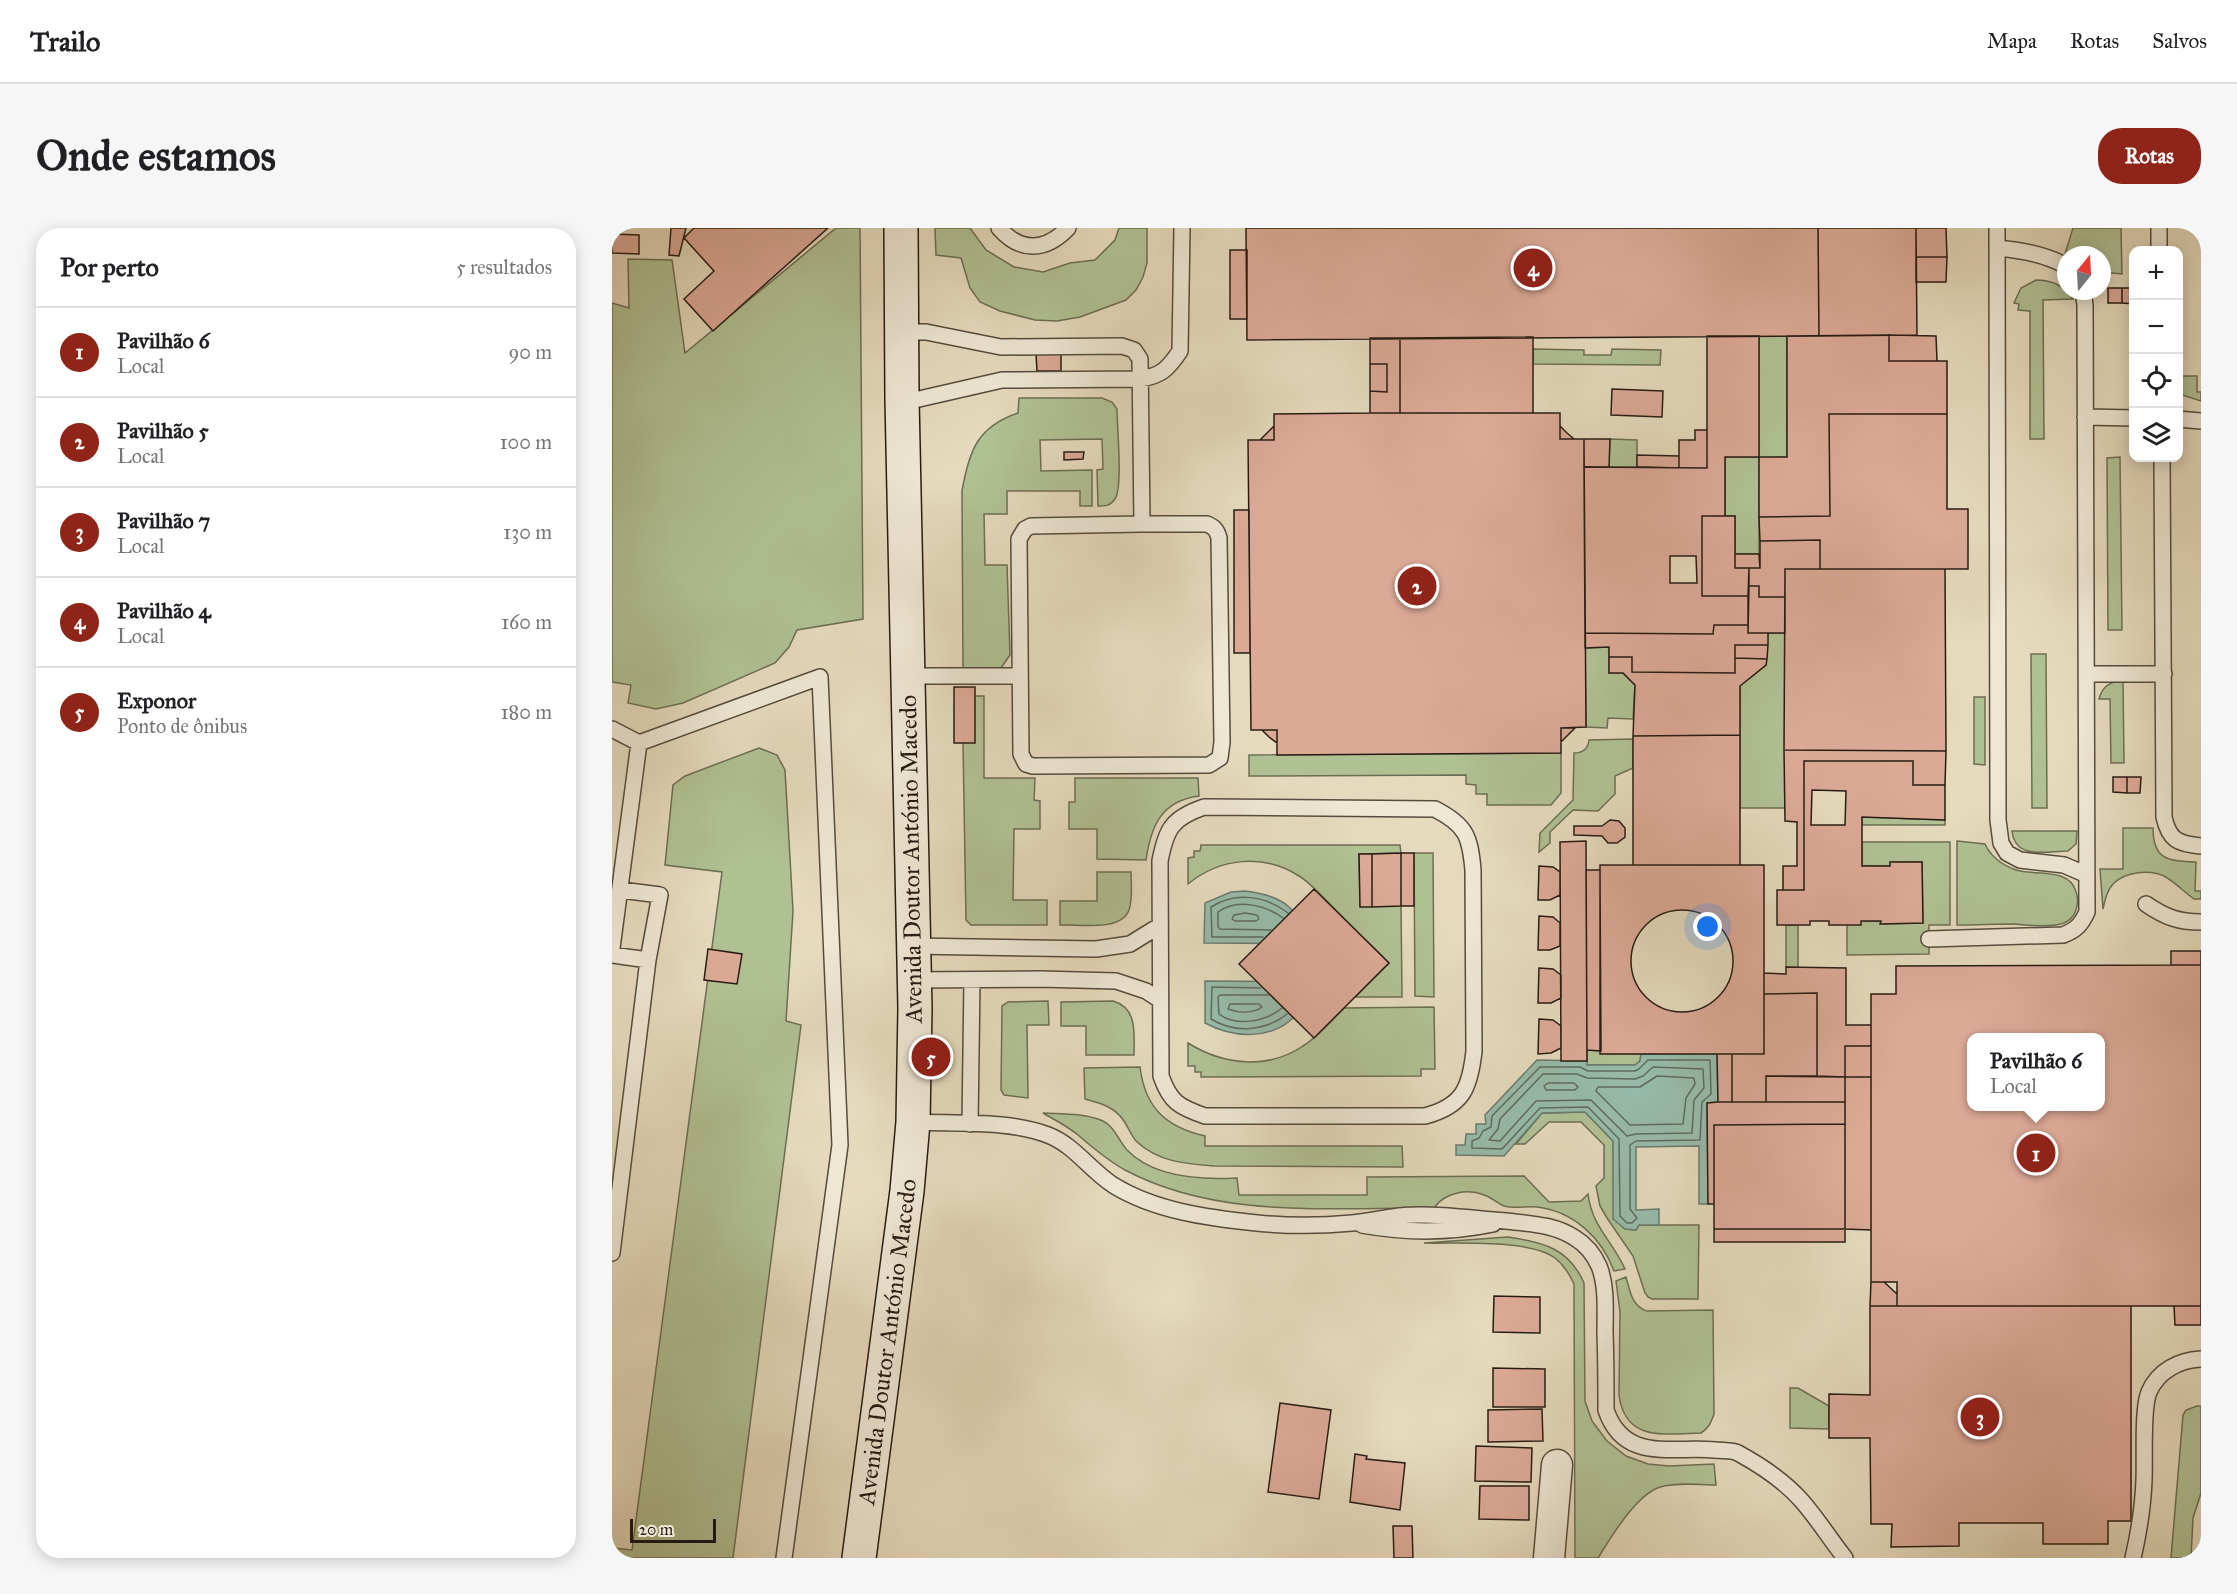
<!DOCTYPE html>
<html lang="pt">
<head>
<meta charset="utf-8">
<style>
	:root { --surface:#fff; --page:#f6f6f6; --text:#202124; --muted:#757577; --line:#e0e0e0; --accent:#8f2418 }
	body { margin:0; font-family:"IM FELL Great Primer",serif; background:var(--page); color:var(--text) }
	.controls { position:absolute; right:18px; top:18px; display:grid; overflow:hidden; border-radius:12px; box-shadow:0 3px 15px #0003 }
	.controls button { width:54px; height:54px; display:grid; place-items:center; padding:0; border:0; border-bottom:2px solid var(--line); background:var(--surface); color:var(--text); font:30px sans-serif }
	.compass { position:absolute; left:1445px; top:18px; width:54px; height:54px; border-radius:50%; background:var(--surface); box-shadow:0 3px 15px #0003; rotate:18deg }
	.scale { position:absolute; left:18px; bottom:15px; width:86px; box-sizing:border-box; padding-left:6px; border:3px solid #271c13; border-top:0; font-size:16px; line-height:21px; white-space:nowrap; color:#271c13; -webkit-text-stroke:4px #eee7d4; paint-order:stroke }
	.you { position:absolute; left:1096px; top:699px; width:21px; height:21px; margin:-15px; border:4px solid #fff; border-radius:50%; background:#1a73e8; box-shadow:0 0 0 9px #1a73e833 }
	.badge { display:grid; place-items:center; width:39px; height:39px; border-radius:50%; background:var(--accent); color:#fff; font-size:20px; font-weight:700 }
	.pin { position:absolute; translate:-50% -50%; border:3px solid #fff; box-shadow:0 2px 6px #0006 }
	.popup { position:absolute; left:1355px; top:805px; width:138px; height:78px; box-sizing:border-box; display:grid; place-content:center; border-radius:12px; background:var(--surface); filter:drop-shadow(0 2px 4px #0005); font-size:20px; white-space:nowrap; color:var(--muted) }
	.popup b { font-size:22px; color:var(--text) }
	.popup::after { content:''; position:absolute; left:50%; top:100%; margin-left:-12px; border:12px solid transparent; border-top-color:var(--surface) }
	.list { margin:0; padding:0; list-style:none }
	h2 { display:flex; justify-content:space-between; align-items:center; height:78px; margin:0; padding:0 24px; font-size:26px }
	h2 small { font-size:20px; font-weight:400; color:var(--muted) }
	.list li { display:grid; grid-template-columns:39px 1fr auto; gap:18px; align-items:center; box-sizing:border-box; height:90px; padding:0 24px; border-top:2px solid var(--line) }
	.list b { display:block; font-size:22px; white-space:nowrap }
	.list p { margin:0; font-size:20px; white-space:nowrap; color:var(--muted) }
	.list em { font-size:20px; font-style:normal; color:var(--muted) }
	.icon { flex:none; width:33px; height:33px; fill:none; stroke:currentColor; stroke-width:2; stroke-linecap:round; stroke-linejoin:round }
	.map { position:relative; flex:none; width:1589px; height:1330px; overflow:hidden; border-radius:24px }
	header { display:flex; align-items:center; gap:36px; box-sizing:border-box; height:84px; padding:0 30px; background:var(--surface); border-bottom:2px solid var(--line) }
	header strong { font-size:28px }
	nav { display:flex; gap:33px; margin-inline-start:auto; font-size:21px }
	.intro { display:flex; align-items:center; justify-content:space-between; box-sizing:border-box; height:144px; padding:0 36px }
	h1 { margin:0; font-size:42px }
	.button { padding:15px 27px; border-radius:24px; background:var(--accent); color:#fff; font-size:21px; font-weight:700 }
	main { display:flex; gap:36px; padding:0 36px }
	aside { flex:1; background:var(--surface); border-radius:24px; box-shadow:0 3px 15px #0003 }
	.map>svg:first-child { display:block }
</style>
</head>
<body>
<header>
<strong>Trailo</strong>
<nav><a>Mapa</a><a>Rotas</a><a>Salvos</a></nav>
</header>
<div class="intro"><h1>Onde estamos</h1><a class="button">Rotas</a></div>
<main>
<aside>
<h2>Por perto<small>5 resultados</small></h2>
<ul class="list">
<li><span class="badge">1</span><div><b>Pavilhão 6</b><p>Local</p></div><em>90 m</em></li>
<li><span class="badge">2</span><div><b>Pavilhão 5</b><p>Local</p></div><em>100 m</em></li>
<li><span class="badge">3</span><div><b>Pavilhão 7</b><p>Local</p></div><em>130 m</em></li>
<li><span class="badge">4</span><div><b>Pavilhão 4</b><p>Local</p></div><em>160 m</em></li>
<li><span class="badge">5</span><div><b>Exponor</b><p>Ponto de ônibus</p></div><em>180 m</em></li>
</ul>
</aside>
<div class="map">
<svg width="1589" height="1330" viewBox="0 0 1589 1330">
	<rect width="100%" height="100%" fill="#e5dabd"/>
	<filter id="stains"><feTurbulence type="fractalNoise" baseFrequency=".00333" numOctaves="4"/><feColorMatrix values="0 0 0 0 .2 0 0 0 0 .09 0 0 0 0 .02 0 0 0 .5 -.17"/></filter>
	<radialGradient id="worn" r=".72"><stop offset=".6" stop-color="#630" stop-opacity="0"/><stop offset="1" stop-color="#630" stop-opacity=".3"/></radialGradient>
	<path fill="#b0c194" stroke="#6c6e54" stroke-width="1.5" d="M224,0h24l3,391 -66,11 -8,17 -14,16 -92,40 -27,6 -28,-6 3,-18 -19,-3v-379l17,5 -1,-49 44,1 13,93z
		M323,0h35l16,22 28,17 29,5 27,-9 25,-3 20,-20 4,-12h28v35l-4,14 -7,13 -10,10 -46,17 -23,4 -22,-1 -35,-9 -20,-9 -10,-14 -9,-30 -25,-3z
		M1461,0h48l1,46 -20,-2v-17l-37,-1z
		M1424,52c17,0 29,6 37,19l-30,1 1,139h-14v-128l-12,-1 1,-6 -5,-1 7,-15z
		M1147,108h28v121l-28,1v96h-24v-38h-10v-59h34z
		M921,121l51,1v5h27l1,-6 49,1 -1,15 -127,-1z
		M1567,148h18v16h4v9l-19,-6 -3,-7z
		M407,170h83l10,4 5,7c0,17 6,79 -2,90 -5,7 -9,7 -17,7l-1,-36 6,-1 -1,-30 -62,1 1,31 51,-1v36h-12v-15h-73v23h-23l1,51h22l3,90 -9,13 -7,2h-31l-1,-179c7,-40 15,-64 56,-78z
		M998,211l27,1v27h-28z
		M1508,229l2,173h-14l-1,-172z
		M1156,405h17v175h-45v-122l26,-21z
		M997,419v26h14l12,12 -2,34 -25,-1 -1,10 -21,-1 -1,-79z
		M1419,426h15l1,154h-15z
		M1507,452h4l1,83h-13l-1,-64h-11c3,-12 9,-15 20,-19z
		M363,468h9v82h51l-1,22 6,1v28h-26l-1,71h34v25h-76l-5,-5 -3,-177z
		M1362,469h11v68l-11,-1z
		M1021,511v29l-18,8v18l-17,17 -25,-1 -23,22v11l-11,9 1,-19 33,-33 1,-47c9,0 14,-4 15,-13z
		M147,520l18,7 8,15 8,141 -7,110 15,4 -68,533h-121v-10l20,2 90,-678 -57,-7 8,-80 12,-9z
		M949,525v40l-10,12h-64v-11h-11v-9l-10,-1v-9l-217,1v-21z
		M463,550h123l1,18c-38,5 -48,30 -53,64l-49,-1v-30h-28v-27h6z
		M1250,589l83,3v5h-83z
		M1511,600h30c0,32 15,33 43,34l-1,29h6v8h-7c-10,-7 -19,-17 -30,-23 -15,-7 -38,-4 -50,7 -7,7 -9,17 -11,26l-3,-40h23z
		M1400,603h65l-1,13 -8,7c-22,0 -53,9 -56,-20z
		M1345,613l28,3c6,13 17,21 31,26 18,6 54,-3 60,22 2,5 2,12 0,18 -2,6 -7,11 -12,13 -15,5 -35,2 -51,1 -18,0 -37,1 -56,1z
		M1250,614h88v83h-21v29l-82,1v-30l14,-4h20v3l42,-1 -1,-61h-31l-1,4h-28z
		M589,617h199l1,8 -42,1 1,52h41l1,91h-47l34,-34c-20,-20 -40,-39 -59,-59 -10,-9 -19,-21 -31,-28 -36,-23 -79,-18 -111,8v-26l6,-1v-6h6z
		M802,625h19l1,144 -19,-1z
		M485,644h34c0,12 2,26 -2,38 -8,22 -50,14 -69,15v-24h37z
		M1174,697h12v43l-12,-1z
		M436,773l1,24h-22l1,73 -24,-3 -3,-5 1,-84 6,-4z
		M501,773c25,7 21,33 21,54h-48v-29h-25v-24z
		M822,779l1,62h-14v7l-220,1v-5h-6v-6h-7v-23c35,22 80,27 115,3 16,-10 28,-25 41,-38z
		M975,822l54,4 -1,7 -5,4h-48z
		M528,839c5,41 26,60 65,69v10h197l1,21 -189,-1c-28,-2 -56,-4 -78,-25 -5,-6 -8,-14 -12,-20 -9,-14 -24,-18 -39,-22l-1,-31z
		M973,884l28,29 1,78 11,10 11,1 3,-5h60l-1,74h-46l-4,-2 -3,-4 -12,-37 -26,-38 -7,-12 -4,-20 8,-8v-33l-23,-23h-32l-24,22h-9l26,-31z
		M431,885c20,1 42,0 60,8 11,5 16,20 24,29 27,28 74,30 110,28l2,17h128v-18l157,-1 25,26 32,-1 7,-7c4,33 24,46 37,75l-11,2c-12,-33 -41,-60 -77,-64 -11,-1 -23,2 -33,-1 -7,-3 -13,-9 -20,-11 -17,-7 -40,-2 -50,13 -102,-1 -215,12 -309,-38 -18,-10 -32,-22 -47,-35 -11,-9 -23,-15 -35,-22z
		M896,1009c34,5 61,11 76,46l1,118 7,20 15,20 19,15 22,8 21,2 45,-2 2,21c-18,0 -39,-3 -56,2 -24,8 -49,50 -62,71h-23l-1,-274c-5,-11 -10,-19 -19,-26 -24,-19 -100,-14 -131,-15z
		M1014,1049c4,14 6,30 21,34l66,-1 1,104c-3,8 -5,14 -13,19 -37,1 -76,9 -82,-38l1,-83 -4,-31z
		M1178,1160h8l31,18v23l-39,-1z
		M1585,1178h4v87l-8,25 -2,40h-20l12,-143 3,-5z"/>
	<path fill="#97bbab" stroke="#6a7b6e" stroke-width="1.5" d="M633,663c42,5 50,18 69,53l-110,-1 1,-40 26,-11z
		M593,753l110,1c-6,11 -12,24 -19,33 -24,26 -63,23 -91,8z
		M1029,826h76l1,48 -11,1 1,101h-9v-58l-63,1v63l23,-1v16h-20l-3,5 -11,-1 -12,-10v-78l-28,-29 -43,1 -38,43 -48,-1v-10h9l1,-11h10v-10h10l-1,-9 52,-55 50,1v4h48l5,-4z"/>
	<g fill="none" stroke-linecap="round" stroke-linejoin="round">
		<path stroke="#5f6c5f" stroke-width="1.5" d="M633,685l12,2 2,4 -3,2h-21l-3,-2 2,-4z
			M659,702l-51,-1 -2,-2v-15c19,-14 47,-7 65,6
			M651,709h-51l-1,-30c25,-16 55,-11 77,6
			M649,760l-49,-1 -1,32c24,15 55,12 76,-5
			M657,767h-49l-2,2 1,17c17,13 46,8 63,-6
			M618,776h29l3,3c-9,7 -24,6 -34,2z
			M1036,832h62l1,34 -9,8 -2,38 -64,1 -6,4v64l7,9 -5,5h-5l-7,-7 -1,-77 -31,-32 -48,1 -38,41 -30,-1v-7l7,-3 4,-7 8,-4 1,-11 48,-49h40l8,4h47l4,-2z
			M1041,839l50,2 1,19 -10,12 -2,33 -56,1 -9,2 -36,-36 -55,1 -36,40 -11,-1 9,-11 2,-10 43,-45h34l10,4 48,1 8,-3z
			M1045,848l37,2 1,6 -9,14 -3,26 -53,1 -34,-34 2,-4h42z
			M936,855h26l4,4 -3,3h-29l-2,-4z"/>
	</g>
	<path fill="#dca997" stroke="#271c13" stroke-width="1.5" fill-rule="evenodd" d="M59,0h15l-7,28 -10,-1z
		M82,0h134l-115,103 -29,-32 30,-28 -30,-33z
		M634,0h572l1,108 -572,4z
		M1206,0h98l1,107 -98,1z
		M1304,0h30l1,29h-31z
		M0,6l27,1v19l-27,-1z
		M618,22h17v69h-17z
		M1304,29h31l-1,25h-30z
		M1496,60h14v15h-14z
		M1510,60h12v16l-12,-1z
		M1277,107v26h58v53h-118l1,102 -71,1v-60h28v-121z
		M1277,107l47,1 1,25h-48z
		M1095,108h52v121h-34v59h-23v80h46v29h-34l-1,9 -128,-1 -1,-166 123,1z
		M921,109v76h-133v-75z
		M758,110h30v75h-30v-22l17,1v-28h-17z
		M424,126h25v17h-24z
		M758,136h17v28l-17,-1z
		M1000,161l51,2 -1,26 -51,-2z
		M758,185h190v26h24l2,288 -25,1v25l-284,2v-25h-26l-3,-290h26v-26z
		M1217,186h118v95h21v60h-148v-29l-60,1 -1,-24 71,-1z
		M662,198v14h-14z
		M948,198l7,7 7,6h-14z
		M1083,202h12v38h-28v-28h16z
		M972,211h26l-1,28h-25z
		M452,224h20l-1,7 -19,1z
		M1025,227l42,1v12l-42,-1z
		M622,282h15l1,143h-16z
		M1090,288h33v52h14l-1,28h-46z
		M1208,312v29h-35v28h-26v-11h-10v-18h11v-27z
		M1123,326h24l1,14h-25z
		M1058,328h26l1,27h-27z
		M1173,341h160l1,182 -162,-1z
		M790,342h25l-1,24h-24z
		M1137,358h10v11h26v36h-37z
		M1102,397h34v8h20v12h-33v28l-103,-1v-15h-23v-10l-24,1v-15l128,1z
		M1123,417h33l-1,14 -32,-1z
		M997,429h23v15l103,1v-15l32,1 -1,6 -26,21v49l-107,1 2,-51 -12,-12h-14z
		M342,459h21v56h-21z
		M949,500h14l-14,14z
		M650,502h15v13l-8,-6z
		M1128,507v130h-107v-129z
		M1172,522l162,1 -1,34h-32v-24h-109v129h-21v-24h14v-44l-12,-1z
		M1192,533h109v24h32v35l-83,-3v49h28v-4h32l1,61 -43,1 1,-3h-20v4h-32v-4h-19v4h-33v-35h27z
		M1501,549h14v16l-14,-1z
		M1515,549h14l-1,16h-13z
		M1200,562l34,1 -1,34h-34z
		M998,592l9,1 6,7v9l-8,6h-9l-6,-7 -28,-1v-9h28z
		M974,613l1,220h-26l-1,-219z
		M789,625h13v53h-13z
		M789,625v53l-29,1v-53z
		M747,626h13v53h-12z
		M988,637h164v189h-164z
		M927,638l14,1 7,5v23l-10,5h-12z
		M974,642h14l1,181 -14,-1z
		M702,661l75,74 -75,75 -75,-74z
		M1019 733a51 51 0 1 1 102 0a51 51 0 1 1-102 0Z
		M927,688l14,1 7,6v23l-10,4h-12z
		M96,721l34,5 -5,30 -33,-4z
		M1559,723h30v14h-30z
		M1576,737h13v341h-304v-24h-26v-288h25v-28zM1360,810h128v68h-128z
		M1174,739l60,1v57h25v21h-26v31l-28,-1v-83l-53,1v-21l22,1z
		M927,740l14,1 8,6v23l-10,5h-13z
		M1205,765v83h-51v26h-34v-48h32v-60z
		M927,791l14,1 8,6v22l-10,5 -13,1z
		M1233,818h26v31h-26z
		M1105,826h15v48h-14z
		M1154,848l79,1v25h-79z
		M1233,849h26v153l-26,-1z
		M1106,874h127v22l-131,1v79h-6l-1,-101z
		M1233,896v105h-131v-104z
		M1102,1001h131v13h-131z
		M1259,1054h13l13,12v12h-27z
		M882,1068l46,1v36l-47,-1z
		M1258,1078h261v215h-23v23h-65v-21h-84v23l-68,1 1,-23h-21l-1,-86h-41v-44l41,1z
		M1562,1078h27v19h-26z
		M881,1140l52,1v38h-52z
		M668,1175l51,7 -12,89 -51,-7z
		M930,1181l1,32 -55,1v-32z
		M864,1218l56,2 -1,34 -56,-1z
		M743,1226l12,2 -1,3 39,4 -5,47 -50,-8z
		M868,1258h49v34l-50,-1z
		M781,1298h19l1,32h-19z"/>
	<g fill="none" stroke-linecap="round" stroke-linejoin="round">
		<defs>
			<path id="service" d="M387,0c22,25 47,23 69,0
				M1385,0l1,592 3,23 6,10 13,7 44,5 23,10
				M1547,0v22
				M1385,20c24,2 48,6 69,18
				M290,104h24l75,15 121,-1 12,4 6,9 2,165
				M290,171h17l83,-19 138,-1c21,-3 28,-10 40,-28l2,-123
				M1473,189l49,1
				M1566,191l23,2
				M1550,230l2,359c5,23 14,27 37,29
				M530,296h65c7,3 10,6 12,14l3,204 -2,16 -11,7 -176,1 -7,-2 -5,-10 -2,-215 6,-10 6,-3z
				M1475,446h77
				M296,448h112
				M0,501l27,14 181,-66 20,468 -56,413
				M592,579l231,2c31,16 35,27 38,61l1,181c-4,37 -11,55 -49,65h-220c-26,-9 -35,-14 -44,-40l-1,-215c6,-32 12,-43 44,-54z
				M1534,676c19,13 32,18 55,18
				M1317,711l134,-4c13,-5 18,-10 24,-23l-2,-607 -2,-14
				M301,718l183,3 34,-5 29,-18
				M0,720l27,-205
				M0,727l36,5
				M301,752l127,-1 76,2 30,10 14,9
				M301,894c43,2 96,-2 135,13 26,10 42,35 65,50 42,26 95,33 144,38 30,3 64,3 95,0 21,-2 42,-8 63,-8 30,-1 60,4 91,6 24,3 48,3 69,17 10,6 19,17 24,28 8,20 6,45 6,67 1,26 1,52 1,77 18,53 66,36 109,40 8,1 17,0 23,3 22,12 46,28 63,47 16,18 29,39 44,58
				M358,896l2,-144
				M750,997c44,8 88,8 131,-1
				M0,1025l36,-293 12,-65 -39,-5
				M1521,1330c6,-26 10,-52 11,-78 1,-21 -2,-72 5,-88 9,-21 30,-32 52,-33"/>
			<path id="minor" d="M937,1330l8,-93"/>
			<g id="secondary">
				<path id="s1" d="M247,1330l48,-367 6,-69 2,-114 -13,-609 -1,-171"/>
			</g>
		</defs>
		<use href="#service" stroke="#564c3e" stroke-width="18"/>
		<use href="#minor" stroke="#564c3e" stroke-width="33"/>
		<use href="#secondary" stroke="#271c13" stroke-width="36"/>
		<use href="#service" stroke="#eee7d4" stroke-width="15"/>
		<use href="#minor" stroke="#eee7d4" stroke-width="30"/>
		<use href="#secondary" stroke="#eee7d4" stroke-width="33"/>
	</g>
	<g text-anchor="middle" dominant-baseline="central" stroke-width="4.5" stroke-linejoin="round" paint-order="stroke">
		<g font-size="24" fill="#271c13" stroke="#eee7d4">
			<text transform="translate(299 631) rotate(-91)">Avenida Doutor António Macedo</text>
			<text stroke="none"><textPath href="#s1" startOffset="218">Avenida Doutor António Macedo</textPath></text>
		</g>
	</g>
	<rect width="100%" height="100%" filter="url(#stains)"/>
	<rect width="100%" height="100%" fill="url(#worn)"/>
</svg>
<div class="controls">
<button>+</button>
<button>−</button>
<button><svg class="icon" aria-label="locate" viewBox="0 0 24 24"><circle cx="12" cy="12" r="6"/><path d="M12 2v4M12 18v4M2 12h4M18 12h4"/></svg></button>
<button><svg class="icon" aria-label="layers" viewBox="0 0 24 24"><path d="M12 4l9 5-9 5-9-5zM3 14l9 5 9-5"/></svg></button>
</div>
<svg class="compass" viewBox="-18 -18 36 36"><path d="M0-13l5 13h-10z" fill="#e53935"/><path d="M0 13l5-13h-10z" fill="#757577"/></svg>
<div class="scale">20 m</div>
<div class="you"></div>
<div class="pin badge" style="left:1424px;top:925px">1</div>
<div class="popup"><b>Pavilhão 6</b>Local</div>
<div class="pin badge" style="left:805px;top:358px">2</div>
<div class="pin badge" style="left:1368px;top:1189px">3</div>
<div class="pin badge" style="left:921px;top:40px">4</div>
<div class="pin badge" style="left:319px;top:829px">5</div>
</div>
</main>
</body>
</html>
